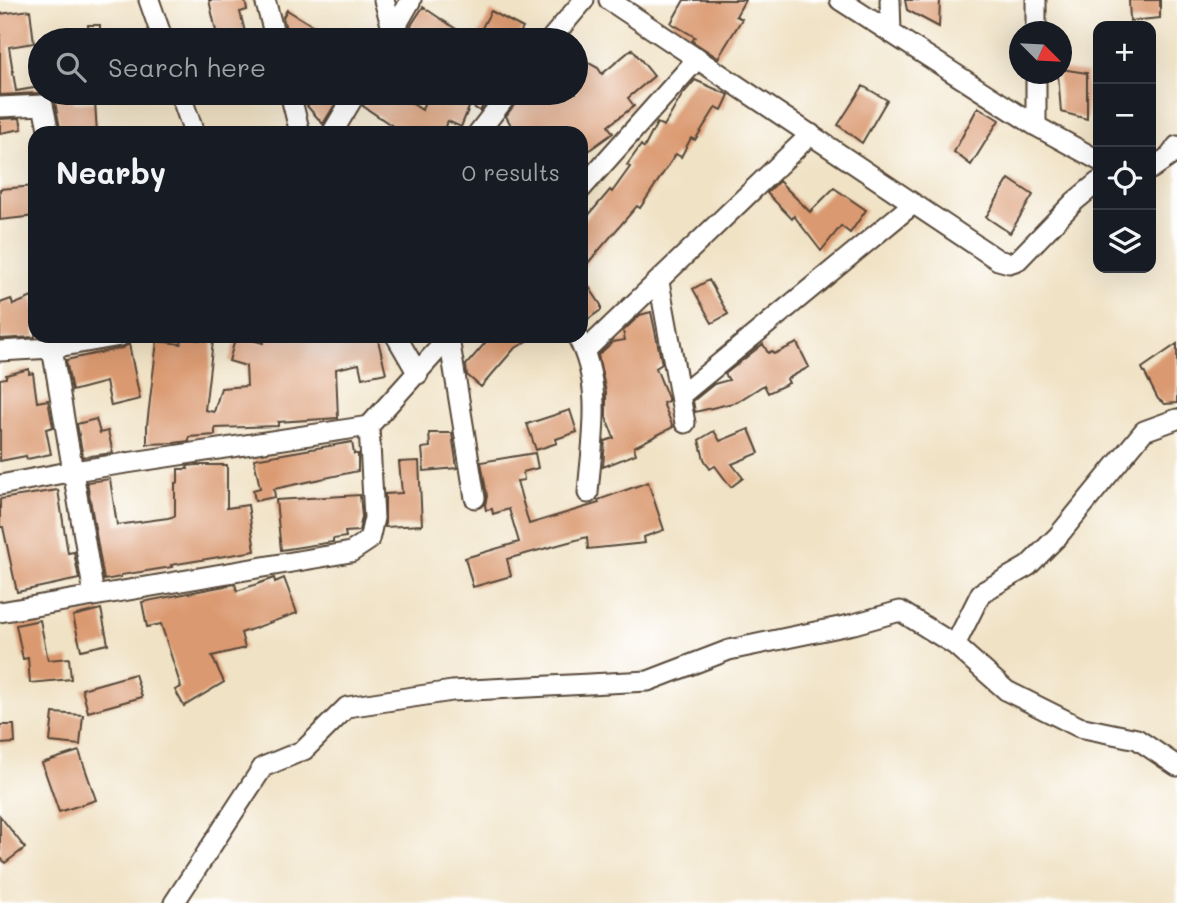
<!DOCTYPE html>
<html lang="en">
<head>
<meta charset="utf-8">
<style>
	:root { --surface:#171b24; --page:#20242c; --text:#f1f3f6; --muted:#9ea1a6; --line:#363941 }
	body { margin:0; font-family:Mali,sans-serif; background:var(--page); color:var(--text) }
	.controls { position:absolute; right:21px; top:21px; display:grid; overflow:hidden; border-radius:14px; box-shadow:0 7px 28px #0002 }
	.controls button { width:63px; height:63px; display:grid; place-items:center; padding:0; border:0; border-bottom:2px solid var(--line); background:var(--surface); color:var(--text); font:35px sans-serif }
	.compass { position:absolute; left:1009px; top:21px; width:63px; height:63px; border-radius:50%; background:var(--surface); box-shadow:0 7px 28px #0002; rotate:114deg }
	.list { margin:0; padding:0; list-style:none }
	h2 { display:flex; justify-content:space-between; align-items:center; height:91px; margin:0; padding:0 28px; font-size:30px }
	h2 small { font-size:23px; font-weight:400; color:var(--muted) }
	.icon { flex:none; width:38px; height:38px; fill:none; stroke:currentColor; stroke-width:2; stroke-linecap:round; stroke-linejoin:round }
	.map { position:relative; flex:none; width:1177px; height:903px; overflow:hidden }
	.search { position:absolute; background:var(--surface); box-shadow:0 7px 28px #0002; left:28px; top:28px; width:560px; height:77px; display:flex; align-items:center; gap:18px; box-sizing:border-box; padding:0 24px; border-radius:38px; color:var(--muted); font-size:26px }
	.panel { position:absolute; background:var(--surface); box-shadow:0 7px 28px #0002; left:28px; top:126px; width:560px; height:217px; border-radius:21px }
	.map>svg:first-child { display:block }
</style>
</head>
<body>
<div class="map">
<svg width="1177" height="903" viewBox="0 0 1177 903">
	<rect width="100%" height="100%" fill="#fff"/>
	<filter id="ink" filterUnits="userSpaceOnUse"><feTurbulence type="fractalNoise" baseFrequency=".0143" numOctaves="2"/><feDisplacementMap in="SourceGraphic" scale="14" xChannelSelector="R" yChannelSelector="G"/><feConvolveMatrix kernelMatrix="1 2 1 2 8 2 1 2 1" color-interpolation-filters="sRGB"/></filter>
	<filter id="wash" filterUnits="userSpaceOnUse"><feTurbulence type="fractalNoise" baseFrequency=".00686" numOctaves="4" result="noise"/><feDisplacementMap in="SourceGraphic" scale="28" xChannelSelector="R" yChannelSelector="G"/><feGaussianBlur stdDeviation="1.57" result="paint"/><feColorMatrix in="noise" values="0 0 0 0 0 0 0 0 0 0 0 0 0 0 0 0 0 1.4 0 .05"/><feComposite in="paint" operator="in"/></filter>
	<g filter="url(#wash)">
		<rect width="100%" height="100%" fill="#f0e2c5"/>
		<g id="blocks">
			<path fill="#da9970" d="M209,0h36l2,10 -7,2 7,28h-29z
				M684,0h61l-9,16 6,3 -24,39 -26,-17 3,-4 -24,-14z
				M905,0h35l-1,27 -32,-17z
				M1129,0h31v18l-30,3z
				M423,7l39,26 -5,7h-34l-15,-10z
				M30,10l4,33 -25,4 7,44 24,-4v6l-40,2v-81z
				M287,10l25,15 30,15h-38l-18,-10 -3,-13z
				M491,11l32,17 -7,12h-29l-9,-5z
				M88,25h12v15h-12z
				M632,49l22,27 -26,22 6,8 -26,20 5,7 -32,23v-23h-66l-9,-17 14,-19 8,-4h48v-37l22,12 4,6z
				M1061,69l26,4v46l-26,-7 -3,-38h3z
				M695,80l34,15 -7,15 -6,-3 -21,33 -4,-2 -10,19 -5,-3 -36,54 -3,-2 -56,65v-47l29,-34 2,2 18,-25 -3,-2 14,-20 3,3 13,-25 7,3 18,-31z
				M863,86l24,14 -25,43 -24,-18z
				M43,93h29l2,10 21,-1 2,31h-36l-6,-31 -3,-5z
				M318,93h24l-19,31 -16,-18z
				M368,93h28l26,17 6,-17h62l-10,18 -10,-6 -9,22 -13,-6 -7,12h-38l-40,-27z
				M978,107l21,13 -28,45 -17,-13z
				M20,118l2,11 -22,4v-14z
				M1009,179l24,16 -23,38 -24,-16z
				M779,181l31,31 24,-24 32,22 -16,23 -9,-7 -20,25 -27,-35 -2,3 -25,-26z
				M35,186v30l-35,4v-31z
				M581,275l20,30v5l-20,14z
				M709,280l19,34 -16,9 -19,-34z
				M32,297l3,7v33l-35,2v-36l11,-4 2,6z
				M651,312l11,52 -6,4 12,30v3l-5,2 10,24 -39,20 2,7 -33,13 2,-26 9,-3 -8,-21v-25l-8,-37 15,-13 12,-2 -2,-9 17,-16z
				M236,336l27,7 2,-7h112l9,37 -24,5 -3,-14 -23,5 2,49 -60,4v4l-63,2v7l-26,2v4l-15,2 -27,1v-19l10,-84 24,3 1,-6 31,3 -8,69 9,2 7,-24 26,-2 -1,-20 -17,-5z
				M491,336h45l-22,13 -33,38 -14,-12 -1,-10z
				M797,343l12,24 -22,12 2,4 -21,10 -4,-8 -27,17 -42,10 -2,-11 21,-17 15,-4 -4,-6 38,-30 5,9 4,-2 2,3z
				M129,344l11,55 -29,7 -5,-24 -34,9 -6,-31 56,-12z
				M1177,344v59l-12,1 -7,-5 -16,-31z
				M29,369v5l4,-1 4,29 11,-2 5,27 -7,2 5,25 -24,5 -1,-3 -26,5v-82l6,-1v-3z
				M570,410l7,22 -21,7 1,4 -21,7 -9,-26z
				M96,419l4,14 8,-2 5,22 -30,4 -6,-33z
				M749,429l10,24 -27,11 11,14 -12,9 -16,-21 -5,3 -6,-10 -5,-19 15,-9 6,10z
				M429,433h23l5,35 -33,3 -2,-23 8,-1z
				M352,442l2,12h4v17l-84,18 1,8 -20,4 -2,-11 7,-2 -6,-29z
				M535,453l3,15 -15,4 1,8 -7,1 12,43 70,-21 -1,-3 50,-18 16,48 -20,7 1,6 -57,6 -1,-12 -80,22 4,17 -38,11 -8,-29 54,-16 -10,-33 -16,5 -1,-5 -6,1 -1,-5 2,-9 -6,-34z
				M419,461l3,64 -37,2v-33l17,-1 -3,-31z
				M197,465h30v43l21,-3 7,46 -84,14 1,2 -51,8v2l-17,3 -17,-98 23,-3 7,46 51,-7 7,-2v-33h3v-14h10l-1,-3z
				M58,490l10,63 6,-1 5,27 -62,13 -14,-65h-3v-28z
				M360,495l2,22 -3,14 -14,1 1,5 -13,2v3l-52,8 -5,-50z
				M274,578l1,4 9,-4 13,35 -56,20 4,15 -33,8 12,26 -40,24 -9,-16 6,-3 -20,-63 -14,3 -5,-25 93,-18 2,7z
				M101,609l7,35 -27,6 -8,-34z
				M40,620l8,40 21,-2 2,21 -41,4 -2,-25 -5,1 -7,-34z
				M135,674l7,23 -54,15 -6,-23z
				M53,713l30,2 -3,30 -30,-3z
				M0,725h14l1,18 -15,1z
				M79,751l17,49 -37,12 -17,-49z
				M0,816l25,32 -20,15 -5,-6z"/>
		</g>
	</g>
	<g filter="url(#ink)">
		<use href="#blocks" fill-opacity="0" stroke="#564637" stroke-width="2"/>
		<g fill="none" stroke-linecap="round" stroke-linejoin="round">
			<defs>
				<path id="minor" d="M149,0l14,40
					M265,0l11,40
					M384,0l9,32
					M609,0l389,260 11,3 9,-3 57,-59 23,-19
					M840,0l196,126 62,34
					M890,0l1,33
					M1036,0v32
					M388,40l23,-40
					M550,40l34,-40
					M1036,74v52
					M180,93l14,40
					M290,93l10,40
					M0,107l43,-2 6,28
					M332,133l24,-40
					M478,133l31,-40
					M1151,169l19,-13 7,-10
					M581,189l117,-131
					M659,282l26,141
					M396,336l22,38
					M577,336c27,50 15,103 11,157
					M449,338l26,160
					M52,348l42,247
					M0,351l52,-3 68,-12
					M585,351l226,-217
					M680,396l233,-192
					M1177,419l-33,12 -86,105 -30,30 -47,27 -26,52 52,46 72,36 58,12 40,27
					M0,485l74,-14 295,-45 81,-90
					M0,612l351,-60 18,-12 5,-22 -5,-92
					M174,903l89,-136 41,-17 43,-43 105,-16 196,-10 81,-31 125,-26 46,-13 55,34"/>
			</defs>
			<use href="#minor" stroke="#564637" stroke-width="23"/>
			<use href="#minor" stroke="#fff" stroke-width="19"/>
		</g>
	</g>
</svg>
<div class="controls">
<button>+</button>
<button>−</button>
<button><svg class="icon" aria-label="locate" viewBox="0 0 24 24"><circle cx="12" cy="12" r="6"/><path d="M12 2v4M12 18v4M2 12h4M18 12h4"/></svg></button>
<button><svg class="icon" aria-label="layers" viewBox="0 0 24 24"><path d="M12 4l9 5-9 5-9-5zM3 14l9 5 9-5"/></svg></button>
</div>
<svg class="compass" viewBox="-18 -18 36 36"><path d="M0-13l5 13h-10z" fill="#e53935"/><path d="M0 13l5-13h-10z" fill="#9ea1a6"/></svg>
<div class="search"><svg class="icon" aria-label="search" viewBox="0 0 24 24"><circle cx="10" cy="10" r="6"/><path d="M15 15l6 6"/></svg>Search here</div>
<section class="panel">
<h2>Nearby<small>0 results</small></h2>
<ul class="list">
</ul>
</section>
</div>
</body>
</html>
